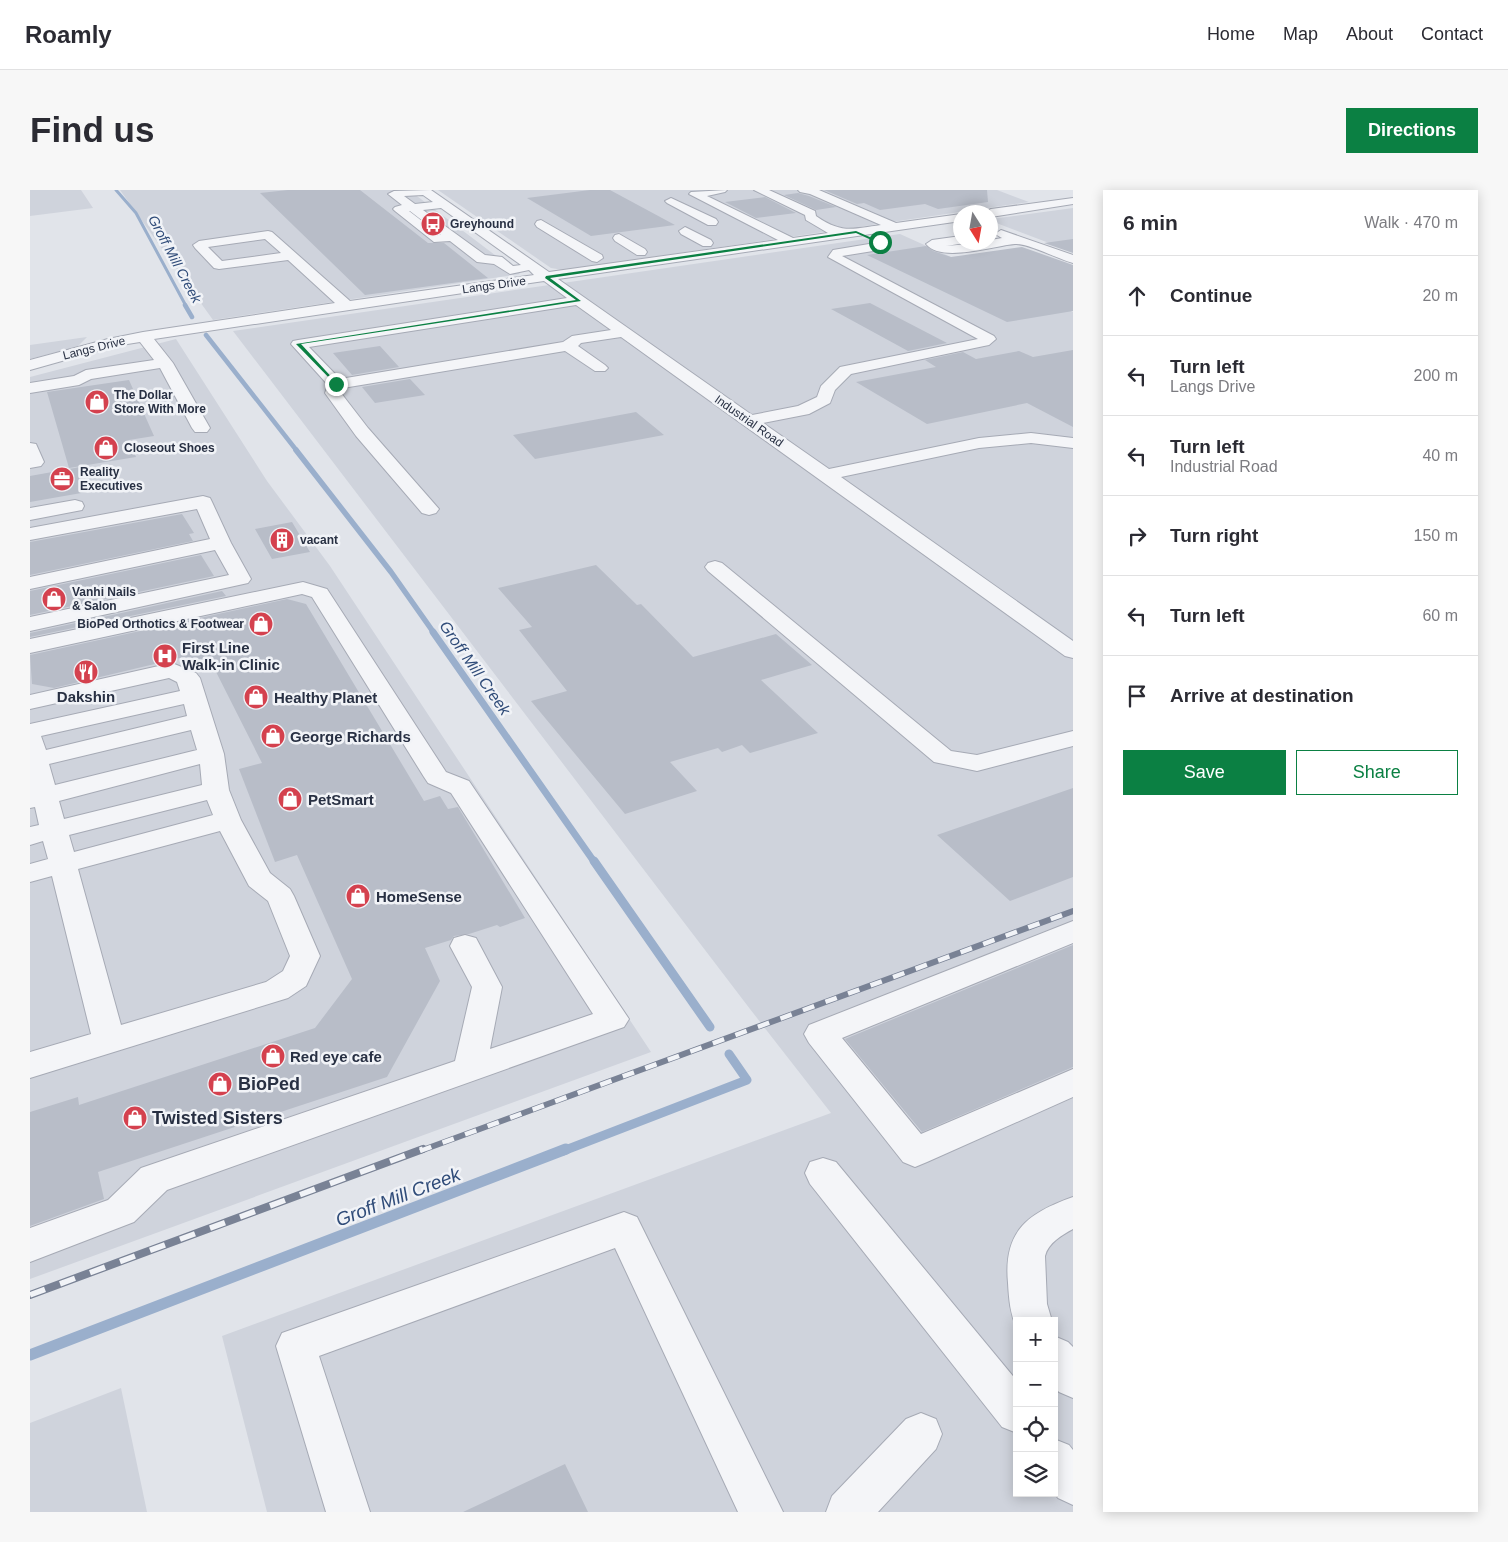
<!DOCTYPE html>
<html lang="en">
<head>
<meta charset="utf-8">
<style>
	:root { --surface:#fff; --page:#f7f7f7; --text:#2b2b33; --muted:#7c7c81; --line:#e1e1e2; --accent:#0b8043 }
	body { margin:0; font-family:Helvetica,sans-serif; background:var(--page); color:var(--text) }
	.controls { position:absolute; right:15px; bottom:15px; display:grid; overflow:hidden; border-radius:0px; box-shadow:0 2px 12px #0003 }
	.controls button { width:45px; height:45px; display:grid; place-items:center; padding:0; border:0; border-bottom:1px solid var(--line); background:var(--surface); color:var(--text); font:25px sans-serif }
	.compass { position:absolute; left:923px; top:15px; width:45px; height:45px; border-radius:50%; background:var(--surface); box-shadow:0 2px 12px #0003; rotate:169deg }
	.stop { position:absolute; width:15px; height:15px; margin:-11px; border:4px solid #0b8043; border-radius:50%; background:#fff }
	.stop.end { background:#0b8043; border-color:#fff; box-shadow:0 1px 5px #0008 }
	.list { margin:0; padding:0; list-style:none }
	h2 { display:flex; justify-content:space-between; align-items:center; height:65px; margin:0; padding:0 20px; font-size:21px }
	h2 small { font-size:16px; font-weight:400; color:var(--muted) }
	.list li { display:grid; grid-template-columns:32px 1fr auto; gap:15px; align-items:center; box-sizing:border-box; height:80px; padding:0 20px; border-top:1px solid var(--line) }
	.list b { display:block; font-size:19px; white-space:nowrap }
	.list p { margin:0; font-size:16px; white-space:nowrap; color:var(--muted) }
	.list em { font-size:16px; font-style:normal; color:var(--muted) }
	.actions { display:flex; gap:10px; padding:15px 20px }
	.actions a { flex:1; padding:11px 0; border:1px solid var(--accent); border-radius:0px; text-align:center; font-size:18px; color:var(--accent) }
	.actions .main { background:var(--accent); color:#fff }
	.icon { flex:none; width:28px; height:28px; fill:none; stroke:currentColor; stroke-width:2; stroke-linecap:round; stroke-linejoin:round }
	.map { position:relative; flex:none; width:1043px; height:1322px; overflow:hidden; border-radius:0px }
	header { display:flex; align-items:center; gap:30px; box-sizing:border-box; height:70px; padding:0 25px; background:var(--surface); border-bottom:1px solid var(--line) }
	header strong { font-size:24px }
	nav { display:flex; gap:28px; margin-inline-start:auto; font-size:18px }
	.intro { display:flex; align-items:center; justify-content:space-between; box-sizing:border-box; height:120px; padding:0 30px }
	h1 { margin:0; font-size:35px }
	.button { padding:12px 22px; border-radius:0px; background:var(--accent); color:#fff; font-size:18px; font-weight:700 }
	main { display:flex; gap:30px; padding:0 30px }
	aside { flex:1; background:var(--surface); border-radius:0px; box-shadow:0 2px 12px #0003 }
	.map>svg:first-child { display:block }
</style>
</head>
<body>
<header>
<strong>Roamly</strong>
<nav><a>Home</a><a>Map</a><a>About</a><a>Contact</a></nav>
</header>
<div class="intro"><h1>Find us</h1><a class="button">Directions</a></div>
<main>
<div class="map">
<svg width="1043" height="1322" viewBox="0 0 1043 1322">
	<rect width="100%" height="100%" fill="#e1e4ea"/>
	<path fill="#cfd3dc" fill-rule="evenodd" d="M0,0h51l12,18 -63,8z
		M90,0h289l111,84 -307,46z
		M408,0h559l32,12 -466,68 -12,-2z
		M1043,18v44l-82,-31v-2z
		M870,44l173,78v1200h-806l-45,-176 609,-223 -81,-104 -517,-678zM987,1131h37v172h-37z
		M57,147l-10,10 -47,12v-14z
		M146,149l91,142 63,85 321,486 -621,227v-902z
		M91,1198l26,124h-117v-89z"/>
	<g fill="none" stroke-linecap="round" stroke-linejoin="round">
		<path stroke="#9aafcc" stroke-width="3" d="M86,0l20,23 50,93"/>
		<path stroke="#9aafcc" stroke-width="4.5" d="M155,115l7,12
			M176,145l91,116"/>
		<path stroke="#9aafcc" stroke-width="5.5" d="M266,260l95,122 43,61"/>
		<path stroke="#9aafcc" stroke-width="7" d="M403,442l162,231"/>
		<path stroke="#9aafcc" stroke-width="9" d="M564,671l116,166
			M533,961l184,-71 -18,-26"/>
		<path stroke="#9aafcc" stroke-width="11" d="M0,1165l536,-206"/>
	</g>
	<path fill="#b8bdc8" d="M258,0h72l68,53h16l44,35 -123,17 -105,-102z
		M560,0h20l65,35 -84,11 -64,-38z
		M794,0h163l1,12 -50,7 -13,-5 -45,6 -16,-7 -7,1z
		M768,3l11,3 27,11 -20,3 -32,-15z
		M735,7l31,16 -40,5 -31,-16z
		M1043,49v14l-29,-10z
		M896,56l7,5 18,6 71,-10 51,18v46l-66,11 -140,-67z
		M840,113l77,40 -39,8 -77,-42z
		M350,156l19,21 -47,8 -19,-22z
		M1043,160v77l-46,-24 -100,21 -71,-42 80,-15 -11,-7 38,-8 13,7 43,-8 14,6z
		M380,189l15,16 -50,8 -13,-16z
		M99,190l25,56 -25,4 7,17 -67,11 -22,-76z
		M606,222l28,23 -129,24 -22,-24z
		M50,277l7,25 -57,10v-26z
		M152,324l12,19 -5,1 4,7 -163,34v-33z
		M262,332l18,30 -38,7 -17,-30z
		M171,365l13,21 -184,39v-24z
		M566,375l41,40 4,-1 52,53 83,-23 36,31 -51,15 57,53 -68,20 -8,-8 -20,7 -4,-4 -48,14 27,29 -72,23 -94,-113 36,-10 -48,-61 13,-3 -34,-39z
		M192,401l4,5 -196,41v-4z
		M257,409l19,5 118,197 16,-5 8,13 10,-2 67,111 -25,9 -3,-2 -28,9 -15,2 -3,4 -26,8 15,33 -53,96 -289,95 6,27 -74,27v-114l48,-15 1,8 236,-77 37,-49 -55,-124 -22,7 -36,-93 23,-6 -52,-103 -26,-3 -130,31 -22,-4 -2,-29z
		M1043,598v89l-63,24 -73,-66z
		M1043,755v122l-151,65 -77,-93z
		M535,1274l23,48h-125z"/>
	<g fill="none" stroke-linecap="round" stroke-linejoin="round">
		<defs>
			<path id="minor" d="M401,0l118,82 229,-32 -89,-46 2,-2 36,-2 -2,2 -18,4 86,42 35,-5 -22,-13 -1,-5 -51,-25h15l46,21 1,5c26,18 36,13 65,9l-71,-31 -10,-2 -2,-2h21l77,33 65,-9v7l-403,58 194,136 46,-9 19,-9 4,-11 19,-19 138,-28 -150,-82 5,-7 36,-6 4,1 2,3 -2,3 -31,5 152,80 2,3 -7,6 -5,1 -133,28 -16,16 -5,13 -21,11 -46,9 66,46 150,-31 52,-5 42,5v10l-42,-5 -52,5 -138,29 232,164v17l-8,-2 -444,-319 -40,6 -3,3 27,19 3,3 -3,3h-10l-30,-20 -222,37 -2,5 27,35 71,81 -3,4 -7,2 -7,-2 -66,-77 -31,-43 3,-8 -37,-41 2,-3 5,-1 269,-42 -23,-17 -390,58 19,24 37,65 -3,4h-12l-3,-4 -32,-60 -69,11 -12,6 -49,8v-10l44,-7 12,-6 68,-10 -14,-18 -25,4 -85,24v-10l78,-21 35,-7 192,-29 -47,-43 -69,9 -5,-1 -19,-20 -2,-3 6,-4 69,-10 4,1 78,69 184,-26 -5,-5 -19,4 -16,-10 -17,-2 -27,-21 -16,1 -39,-31 -2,-2 2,-2 7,-2 -14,-11 6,-3zM393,5l10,7 -18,2 -11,-8zM411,18l80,57 -8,1 -11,-9 -17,-2 -62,-45zM379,21h1l31,24h-1zM235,49l16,14 -59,8 -14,-14zM546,115l35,25 -39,6 -9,6 -223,37 -31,-32z
				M641,8l45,21 2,3 -2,3h-8l-41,-22 -2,-2z
				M1043,8v6l-82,13v-5h-6l6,-3z
				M511,30l61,35 1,3 -6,4 -5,-1 -55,-34 -2,-3 2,-3z
				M655,37l26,13 2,3 -2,3h-8l-22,-12 -2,-3z
				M971,40l72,25v8c-15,-4 -45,-20 -58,-19 -23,2 -74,19 -89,0l6,-4 29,-4v6l4,1 -19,3 45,-4v-2l11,-2 -7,-4z
				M589,44l26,15 2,3 -2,3h-8l-22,-14 -2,-3 2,-3z
				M0,253l6,1 8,18 -3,4 -11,2z
				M173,306l7,2 2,4 19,41 20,36 -3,4 -218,48v-14l199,-42 -14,-25 -185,39v-12l180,-38 -13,-30 -167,31v-12z
				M45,310l7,2 2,4 -2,4 -52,10v-12z
				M685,371l7,2 229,188 26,4 96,-24v15l-96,25 -43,-9 -226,-191 -3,-4 3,-4z
				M273,392l24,7 119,183 23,9 160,238 -5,8 -457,163 -33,32 -104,40v-34l78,-28 33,-32 314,-107 17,-74 -22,-41 4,-8 11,-3 11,3 26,49 -12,62 103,-35 -142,-221 -23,-10 -4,-6 -112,-180 -10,-3 -272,59v-14z
				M142,473l24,10 4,5 24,76 5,36 12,30 29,53 20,16 4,7 26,60 -14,30 -18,12 -258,80v-26l61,-18 -39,-158 -22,6v-18l18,-5 -5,-18 -13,4v-18l9,-2 -4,-18 -5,1v-84l150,-33 -3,-9 -8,-4 -139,31v-14zM154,514l3,12 -141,34 -5,-14zM161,540l6,20 -142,35 -6,-21zM170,574l2,21 -138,34 -5,-18zM177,610l6,15 -139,37 -5,-17zM190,641l29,55 19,15 22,55 -7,15 -17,11 -145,43 -43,-156z
				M1043,731v22l-231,95 79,96 152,-65v28l-146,65 -12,5 -12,-5 -94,-119 -5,-9 5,-9z
				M793,968l13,4 181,219v52l-15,-6 -192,-243 -5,-11 5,-11z
				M1043,1007v32c-11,6 -25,14 -28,27l2,48 5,17h-35v8c-7,-16 -8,-29 -9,-46 -5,-52 20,-70 65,-86z
				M594,1022l13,5 146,295h-45l-123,-264 -296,108 51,156h-44l-50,-166 6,-13z
				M1024,1146l14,6 5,5v51l-14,-6 -5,-6z
				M891,1223l15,6 6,15 -6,15 -58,63h-52l6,-16 74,-77z
				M1024,1249l15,6 4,5v55l-15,-7 -4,-5z"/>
		</defs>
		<use href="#minor" stroke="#a6aab5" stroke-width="2"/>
		<use href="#minor" fill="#f4f5f8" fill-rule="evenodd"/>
		<defs>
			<path id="rail-far1" d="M390,961l653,-240"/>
			<path id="rail" d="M0,1105l393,-146"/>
		</defs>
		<use href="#rail-far1" stroke="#798295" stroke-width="6"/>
		<use href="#rail" stroke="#798295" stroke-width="8"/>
		<use href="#rail-far1" stroke="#f1f3f7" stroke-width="4.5" stroke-dasharray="12" stroke-linecap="butt"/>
		<use href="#rail" stroke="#f1f3f7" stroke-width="5.5" stroke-dasharray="16" stroke-linecap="butt"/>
	</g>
	<path fill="#0b8043" d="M826,41l25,11 -3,1 -22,-10 -306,45 31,23 -280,43 36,39 -1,2 -40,-41 280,-44 -31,-22 1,-2z"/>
	<defs>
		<symbol id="bus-disc" viewBox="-11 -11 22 22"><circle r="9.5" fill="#d4414e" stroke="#f1f3f7"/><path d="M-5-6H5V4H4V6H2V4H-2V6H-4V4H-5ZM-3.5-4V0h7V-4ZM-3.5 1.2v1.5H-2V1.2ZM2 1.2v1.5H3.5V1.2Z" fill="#fff"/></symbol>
		<symbol id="shop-disc" viewBox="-11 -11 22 22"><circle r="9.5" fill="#d4414e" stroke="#f1f3f7"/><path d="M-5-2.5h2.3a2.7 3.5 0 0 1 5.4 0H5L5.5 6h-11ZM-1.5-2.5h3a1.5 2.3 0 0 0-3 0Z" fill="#fff"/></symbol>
		<symbol id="office-disc" viewBox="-11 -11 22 22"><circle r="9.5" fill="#d4414e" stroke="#f1f3f7"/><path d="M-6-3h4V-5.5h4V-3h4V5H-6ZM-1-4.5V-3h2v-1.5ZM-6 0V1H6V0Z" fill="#fff"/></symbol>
		<symbol id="building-disc" viewBox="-11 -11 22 22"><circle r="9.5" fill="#d4414e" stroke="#f1f3f7"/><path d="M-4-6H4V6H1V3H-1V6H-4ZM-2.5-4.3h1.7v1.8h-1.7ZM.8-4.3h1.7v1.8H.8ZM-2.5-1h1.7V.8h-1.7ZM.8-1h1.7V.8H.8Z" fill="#fff"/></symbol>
		<symbol id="hospital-disc" viewBox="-11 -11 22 22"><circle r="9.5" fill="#d4414e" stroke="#f1f3f7"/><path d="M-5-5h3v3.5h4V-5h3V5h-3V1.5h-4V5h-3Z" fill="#fff"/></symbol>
		<symbol id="restaurant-disc" viewBox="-11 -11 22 22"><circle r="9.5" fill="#d4414e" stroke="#f1f3f7"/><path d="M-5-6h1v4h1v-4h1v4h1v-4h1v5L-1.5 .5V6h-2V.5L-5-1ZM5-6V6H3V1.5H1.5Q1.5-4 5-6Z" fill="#fff"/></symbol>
	</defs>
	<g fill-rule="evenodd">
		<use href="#bus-disc" x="389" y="20" width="28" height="28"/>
		<use href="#shop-disc" x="53" y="198" width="28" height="28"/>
		<use href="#shop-disc" x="62" y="244" width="28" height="28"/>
		<use href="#office-disc" x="18" y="275" width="28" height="28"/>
		<use href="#building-disc" x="238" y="336" width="28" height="28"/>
		<use href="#shop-disc" x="10" y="395" width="28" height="28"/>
		<use href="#shop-disc" x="217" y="420" width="28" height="28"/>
		<use href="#hospital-disc" x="121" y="452" width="28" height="28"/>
		<use href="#restaurant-disc" x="42" y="468" width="28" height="28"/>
		<use href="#shop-disc" x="212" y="493" width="28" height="28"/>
		<use href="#shop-disc" x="229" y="532" width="28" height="28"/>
		<use href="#shop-disc" x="246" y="595" width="28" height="28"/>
		<use href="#shop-disc" x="314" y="692" width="28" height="28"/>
		<use href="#shop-disc" x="229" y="852" width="28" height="28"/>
		<use href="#shop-disc" x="176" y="880" width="28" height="28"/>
		<use href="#shop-disc" x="91" y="914" width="28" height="28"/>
	</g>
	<g text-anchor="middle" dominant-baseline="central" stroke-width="5" stroke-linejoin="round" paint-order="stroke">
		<g font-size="12" font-weight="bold" fill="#283043" stroke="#f1f3f7" text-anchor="start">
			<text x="420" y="34">Greyhound</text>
			<text x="84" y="205">The Dollar<tspan x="84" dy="14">Store With More</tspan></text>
			<text x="94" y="258">Closeout Shoes</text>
			<text x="50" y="282">Reality<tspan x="50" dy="14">Executives</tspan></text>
			<text x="270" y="350">vacant</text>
			<text x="42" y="402">Vanhi Nails<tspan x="42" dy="14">&amp; Salon</tspan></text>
			<text x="214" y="434" text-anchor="end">BioPed Orthotics &amp; Footwear</text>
		</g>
		<g font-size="12" fill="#283043" stroke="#f1f3f7">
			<text transform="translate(464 95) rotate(-8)">Langs Drive</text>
			<text transform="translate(64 158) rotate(-14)">Langs Drive</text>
			<text transform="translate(719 231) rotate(35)">Industrial Road</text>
		</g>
		<g font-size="14" font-style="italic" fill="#304c79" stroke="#f1f3f7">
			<text transform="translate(145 69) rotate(62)">Groff Mill Creek</text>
		</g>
		<g font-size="15" font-weight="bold" fill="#283043" stroke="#f1f3f7" text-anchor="start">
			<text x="152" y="457">First Line<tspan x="152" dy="17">Walk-in Clinic</tspan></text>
			<text x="56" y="506" text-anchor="middle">Dakshin</text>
			<text x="244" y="507">Healthy Planet</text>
			<text x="260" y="546">George Richards</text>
			<text x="278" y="609">PetSmart</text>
			<text x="346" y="706">HomeSense</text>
			<text x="260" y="866">Red eye cafe</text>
		</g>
		<g font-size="16" font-style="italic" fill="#304c79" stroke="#f1f3f7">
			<text transform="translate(445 478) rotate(55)">Groff Mill Creek</text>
		</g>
		<g font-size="18" font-weight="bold" fill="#283043" stroke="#f1f3f7" text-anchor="start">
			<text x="208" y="894">BioPed</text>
			<text x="122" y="928">Twisted Sisters</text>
		</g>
		<g font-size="19" font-style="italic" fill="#304c79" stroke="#f1f3f7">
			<text transform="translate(368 1007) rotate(-21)">Groff Mill Creek</text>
		</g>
	</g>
</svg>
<div class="controls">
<button>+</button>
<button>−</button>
<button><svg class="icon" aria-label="locate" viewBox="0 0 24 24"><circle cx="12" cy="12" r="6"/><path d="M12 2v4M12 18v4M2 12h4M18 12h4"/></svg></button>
<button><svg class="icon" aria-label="layers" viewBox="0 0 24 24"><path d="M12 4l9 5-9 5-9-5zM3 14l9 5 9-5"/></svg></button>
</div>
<svg class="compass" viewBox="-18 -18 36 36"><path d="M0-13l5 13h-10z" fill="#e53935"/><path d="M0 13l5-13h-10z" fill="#7c7c81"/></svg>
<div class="stop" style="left:850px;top:52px"></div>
<div class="stop end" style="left:306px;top:194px"></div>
</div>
<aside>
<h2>6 min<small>Walk · 470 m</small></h2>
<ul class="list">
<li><svg class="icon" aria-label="ahead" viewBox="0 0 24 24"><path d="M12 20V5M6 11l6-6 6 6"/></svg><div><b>Continue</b></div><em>20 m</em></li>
<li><svg class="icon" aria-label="left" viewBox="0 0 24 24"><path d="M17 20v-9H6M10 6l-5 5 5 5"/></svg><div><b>Turn left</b><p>Langs Drive</p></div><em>200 m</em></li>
<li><svg class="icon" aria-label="left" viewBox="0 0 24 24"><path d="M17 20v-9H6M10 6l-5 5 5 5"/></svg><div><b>Turn left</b><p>Industrial Road</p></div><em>40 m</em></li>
<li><svg class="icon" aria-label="right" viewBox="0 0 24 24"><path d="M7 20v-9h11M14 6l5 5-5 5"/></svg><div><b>Turn right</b></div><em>150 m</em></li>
<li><svg class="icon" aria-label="left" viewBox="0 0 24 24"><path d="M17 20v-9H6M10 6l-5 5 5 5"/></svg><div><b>Turn left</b></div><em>60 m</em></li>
<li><svg class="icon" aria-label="arrive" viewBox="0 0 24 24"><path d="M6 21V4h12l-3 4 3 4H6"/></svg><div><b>Arrive at destination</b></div></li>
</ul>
<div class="actions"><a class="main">Save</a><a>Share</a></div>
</aside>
</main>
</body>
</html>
